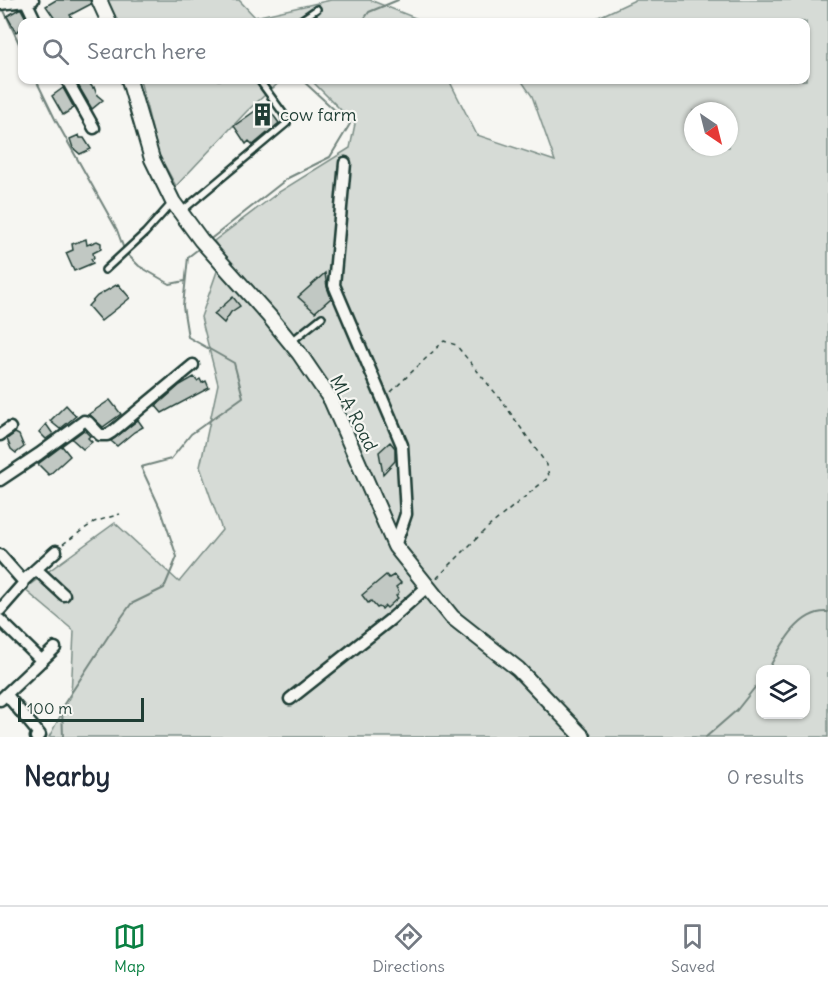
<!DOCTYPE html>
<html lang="en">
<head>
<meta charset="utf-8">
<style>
	:root { --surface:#fff; --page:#f2f2f3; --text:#1f2937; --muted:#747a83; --line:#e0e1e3; --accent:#0b8043 }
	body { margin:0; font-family:Delius,sans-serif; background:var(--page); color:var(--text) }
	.controls { position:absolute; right:18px; bottom:18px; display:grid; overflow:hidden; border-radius:12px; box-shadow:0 2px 4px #0004 }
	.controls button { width:54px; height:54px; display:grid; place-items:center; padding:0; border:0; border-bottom:2px solid var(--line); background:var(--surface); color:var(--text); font:30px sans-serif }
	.compass { position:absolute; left:684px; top:102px; width:54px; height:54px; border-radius:50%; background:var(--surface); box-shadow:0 2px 4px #0004; rotate:145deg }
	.scale { position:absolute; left:18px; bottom:15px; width:126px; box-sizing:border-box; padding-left:6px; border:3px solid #1f3d34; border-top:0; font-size:16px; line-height:21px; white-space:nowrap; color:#1f3d34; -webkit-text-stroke:4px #f6f6f2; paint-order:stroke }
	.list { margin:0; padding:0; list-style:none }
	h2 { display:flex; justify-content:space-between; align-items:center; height:78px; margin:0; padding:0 24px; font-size:26px }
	h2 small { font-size:20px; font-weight:400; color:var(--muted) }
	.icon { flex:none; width:33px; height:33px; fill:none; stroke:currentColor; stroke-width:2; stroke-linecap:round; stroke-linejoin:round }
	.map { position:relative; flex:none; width:828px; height:737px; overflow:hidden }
	.search { position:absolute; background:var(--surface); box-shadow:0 2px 4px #0004; left:18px; right:18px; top:18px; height:66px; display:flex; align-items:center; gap:15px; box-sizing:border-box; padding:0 21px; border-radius:12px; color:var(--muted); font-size:22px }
	.sheet { height:168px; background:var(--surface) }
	nav { display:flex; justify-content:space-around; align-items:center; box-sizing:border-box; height:84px; border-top:2px solid var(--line); background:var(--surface); font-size:16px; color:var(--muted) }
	nav a { display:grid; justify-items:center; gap:3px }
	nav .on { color:var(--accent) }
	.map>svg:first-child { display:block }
</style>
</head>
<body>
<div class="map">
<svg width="828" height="737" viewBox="0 0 828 737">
	<rect width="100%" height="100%" fill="#f6f6f2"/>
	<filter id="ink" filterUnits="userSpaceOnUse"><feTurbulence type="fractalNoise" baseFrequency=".0167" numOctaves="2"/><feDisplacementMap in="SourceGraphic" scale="12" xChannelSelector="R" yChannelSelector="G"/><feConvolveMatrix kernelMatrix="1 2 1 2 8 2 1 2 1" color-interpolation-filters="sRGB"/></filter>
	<g filter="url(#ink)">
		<path fill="#d6dbd6" stroke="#7a8c85" stroke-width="1.5" fill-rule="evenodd" d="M107,0h132l16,17 76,-17h39l48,19 2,3h-302z
			M635,0h193v737h-779l22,-41 3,-65 -50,-42 91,-66 64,59 43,-52 -22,-63 18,-83 -17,-67 22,-63 -9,-13 65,-49 71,-44 5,-24 -44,-44h138l28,55 78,26 -23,-65 -11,-16h285v-58h-218zM693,111h36v36h-36zM760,670h46v44h-46z
			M140,80h142l-35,31 -71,75 -18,-33z"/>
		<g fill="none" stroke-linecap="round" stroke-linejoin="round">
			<path stroke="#72847d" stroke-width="2" d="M2,6l20,44
				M362,22l7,-10 29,-12
				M36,80l19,39 62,111 8,22 14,14 31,18 15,-3
				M208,241l80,-63 42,-21 20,-33 -48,-44
				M768,670c12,-22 30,-60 60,-58
				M63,737l-1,-30 47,-72 22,-31 33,-16 13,-31 -16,-47 -20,-43 30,-8 20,-25 52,-37 -9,-34 -46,-26 -5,-31 5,-49 13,-10
				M706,737l31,-27 23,-29"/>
		</g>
		<path fill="#c1c8c3" stroke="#1f3d34" stroke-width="1.5" d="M56,0h34l1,4 -21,11 5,7h-18l-11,-16z
			M19,9h2l7,13h-6v6l-6,4 -9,-16z
			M75,80h12l6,8 1,-1 3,8 6,5 -11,9z
			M63,88l11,20 -11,7 -11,-19z
			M265,104l14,19 -26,22 -4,-4 -3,3 -12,-18z
			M79,135l1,3h4l7,11 -11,5 -7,-6 -3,-9z
			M86,239l1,6 10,-4 4,2v6l-8,4 1,5 -3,1 2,4 -19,8 -8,-18 7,-3 -1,-6z
			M325,273l2,14 4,11 -16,14 -17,-15z
			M118,284l12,14 -29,23 -13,-15 9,-10z
			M233,297l7,9 -9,6 -7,11 -10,-9z
			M194,377l3,4 3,-2 2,4 4,-2 3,7 -47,25 -6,-7 24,-21z
			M110,400l11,14 -18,13 -14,-13z
			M66,405l10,11 -16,13 -10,-8z
			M138,420l5,7 -9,5 -17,14 -6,-5z
			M46,424l7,10 -7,5 -7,-7z
			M84,430l6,6 -2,2 4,4 -9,7 -11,-10z
			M15,433l4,2 5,12 -8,6 -5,-4 -4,-10z
			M390,442l5,6v13l-12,13 -4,-22z
			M62,446l8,10 -21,19 -11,-11z
			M386,575l3,3 5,-3 7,8 -5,4 3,5 -3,4 2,2 -11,10 -2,-2 -3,3 -3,-2 -2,1 -6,-7 -3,2 -6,-8z"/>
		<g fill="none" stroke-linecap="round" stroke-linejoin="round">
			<defs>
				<path id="lane" d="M298,22l19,-13
					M182,211l105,-88 -4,-10 -24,-33
					M105,270l40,-37 27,-30
					M292,341l30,-24"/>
				<path id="street" d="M26,1l10,21
					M0,4l33,-4
					M67,80l27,48
					M345,163l-11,122 68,160 4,69 -11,32
					M0,435l10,-7
					M0,480l39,-26 45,-33 4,1 12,13h7l5,-3 81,-67
					M0,555l23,26 -1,4 -22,25
					M36,569l28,26
					M23,581l33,-30
					M0,620l42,41
					M6,694l34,41 -4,2
					M290,699l101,-80 36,-32
					M0,700l55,-52"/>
				<path id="secondary" d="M99,0l10,22
					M129,80l23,79 21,43 28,38 68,76 30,37 32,47 64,146 57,71 66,52 65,68"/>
			</defs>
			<use href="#lane" stroke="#1f3d34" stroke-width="10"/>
			<use href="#street" stroke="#1f3d34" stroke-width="15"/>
			<use href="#secondary" stroke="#1f3d34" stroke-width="18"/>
			<path stroke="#1f3d34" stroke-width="1.5" stroke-dasharray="4.5 4.5" stroke-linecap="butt" d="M391,392l53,-51 12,4 46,56 45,64 2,12 -62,51 -50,50
				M63,544l31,-22 26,-8"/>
			<use href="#lane" stroke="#f6f6f2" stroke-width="5"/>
			<use href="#street" stroke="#f6f6f2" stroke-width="10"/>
			<use href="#secondary" stroke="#f6f6f2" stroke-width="14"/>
		</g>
	</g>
	<defs>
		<symbol id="building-bare" viewBox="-9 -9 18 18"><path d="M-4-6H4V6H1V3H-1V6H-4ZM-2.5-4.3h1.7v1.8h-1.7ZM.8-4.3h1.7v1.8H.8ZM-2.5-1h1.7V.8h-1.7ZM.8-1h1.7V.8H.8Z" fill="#1f3d34" stroke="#f6f6f2" stroke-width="2.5" paint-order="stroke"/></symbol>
	</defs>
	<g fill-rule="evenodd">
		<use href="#building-bare" x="246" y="98" width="33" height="33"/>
	</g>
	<g text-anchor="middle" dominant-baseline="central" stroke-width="4.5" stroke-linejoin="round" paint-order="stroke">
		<g font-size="18" fill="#1f3d34" stroke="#f6f6f2" text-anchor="start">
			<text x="280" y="114">cow farm</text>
		</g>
		<g font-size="18" fill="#1f3d34" stroke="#f6f6f2">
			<text transform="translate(354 413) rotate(63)">MLA Road</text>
		</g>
	</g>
</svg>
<div class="controls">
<button><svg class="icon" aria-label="layers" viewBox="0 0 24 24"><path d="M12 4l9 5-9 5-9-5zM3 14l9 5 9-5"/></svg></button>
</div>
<svg class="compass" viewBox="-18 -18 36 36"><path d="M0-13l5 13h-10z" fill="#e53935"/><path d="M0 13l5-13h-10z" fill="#747a83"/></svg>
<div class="scale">100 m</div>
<div class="search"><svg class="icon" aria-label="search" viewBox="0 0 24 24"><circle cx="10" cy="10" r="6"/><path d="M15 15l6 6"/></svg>Search here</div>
</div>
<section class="sheet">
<h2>Nearby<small>0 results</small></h2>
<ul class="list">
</ul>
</section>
<nav>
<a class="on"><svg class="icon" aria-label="map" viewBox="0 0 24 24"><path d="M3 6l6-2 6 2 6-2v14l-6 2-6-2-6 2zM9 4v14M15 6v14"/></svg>Map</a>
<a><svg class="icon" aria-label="directions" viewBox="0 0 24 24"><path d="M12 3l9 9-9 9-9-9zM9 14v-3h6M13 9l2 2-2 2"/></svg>Directions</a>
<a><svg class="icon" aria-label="saved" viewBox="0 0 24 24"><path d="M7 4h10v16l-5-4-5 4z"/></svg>Saved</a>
</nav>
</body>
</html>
